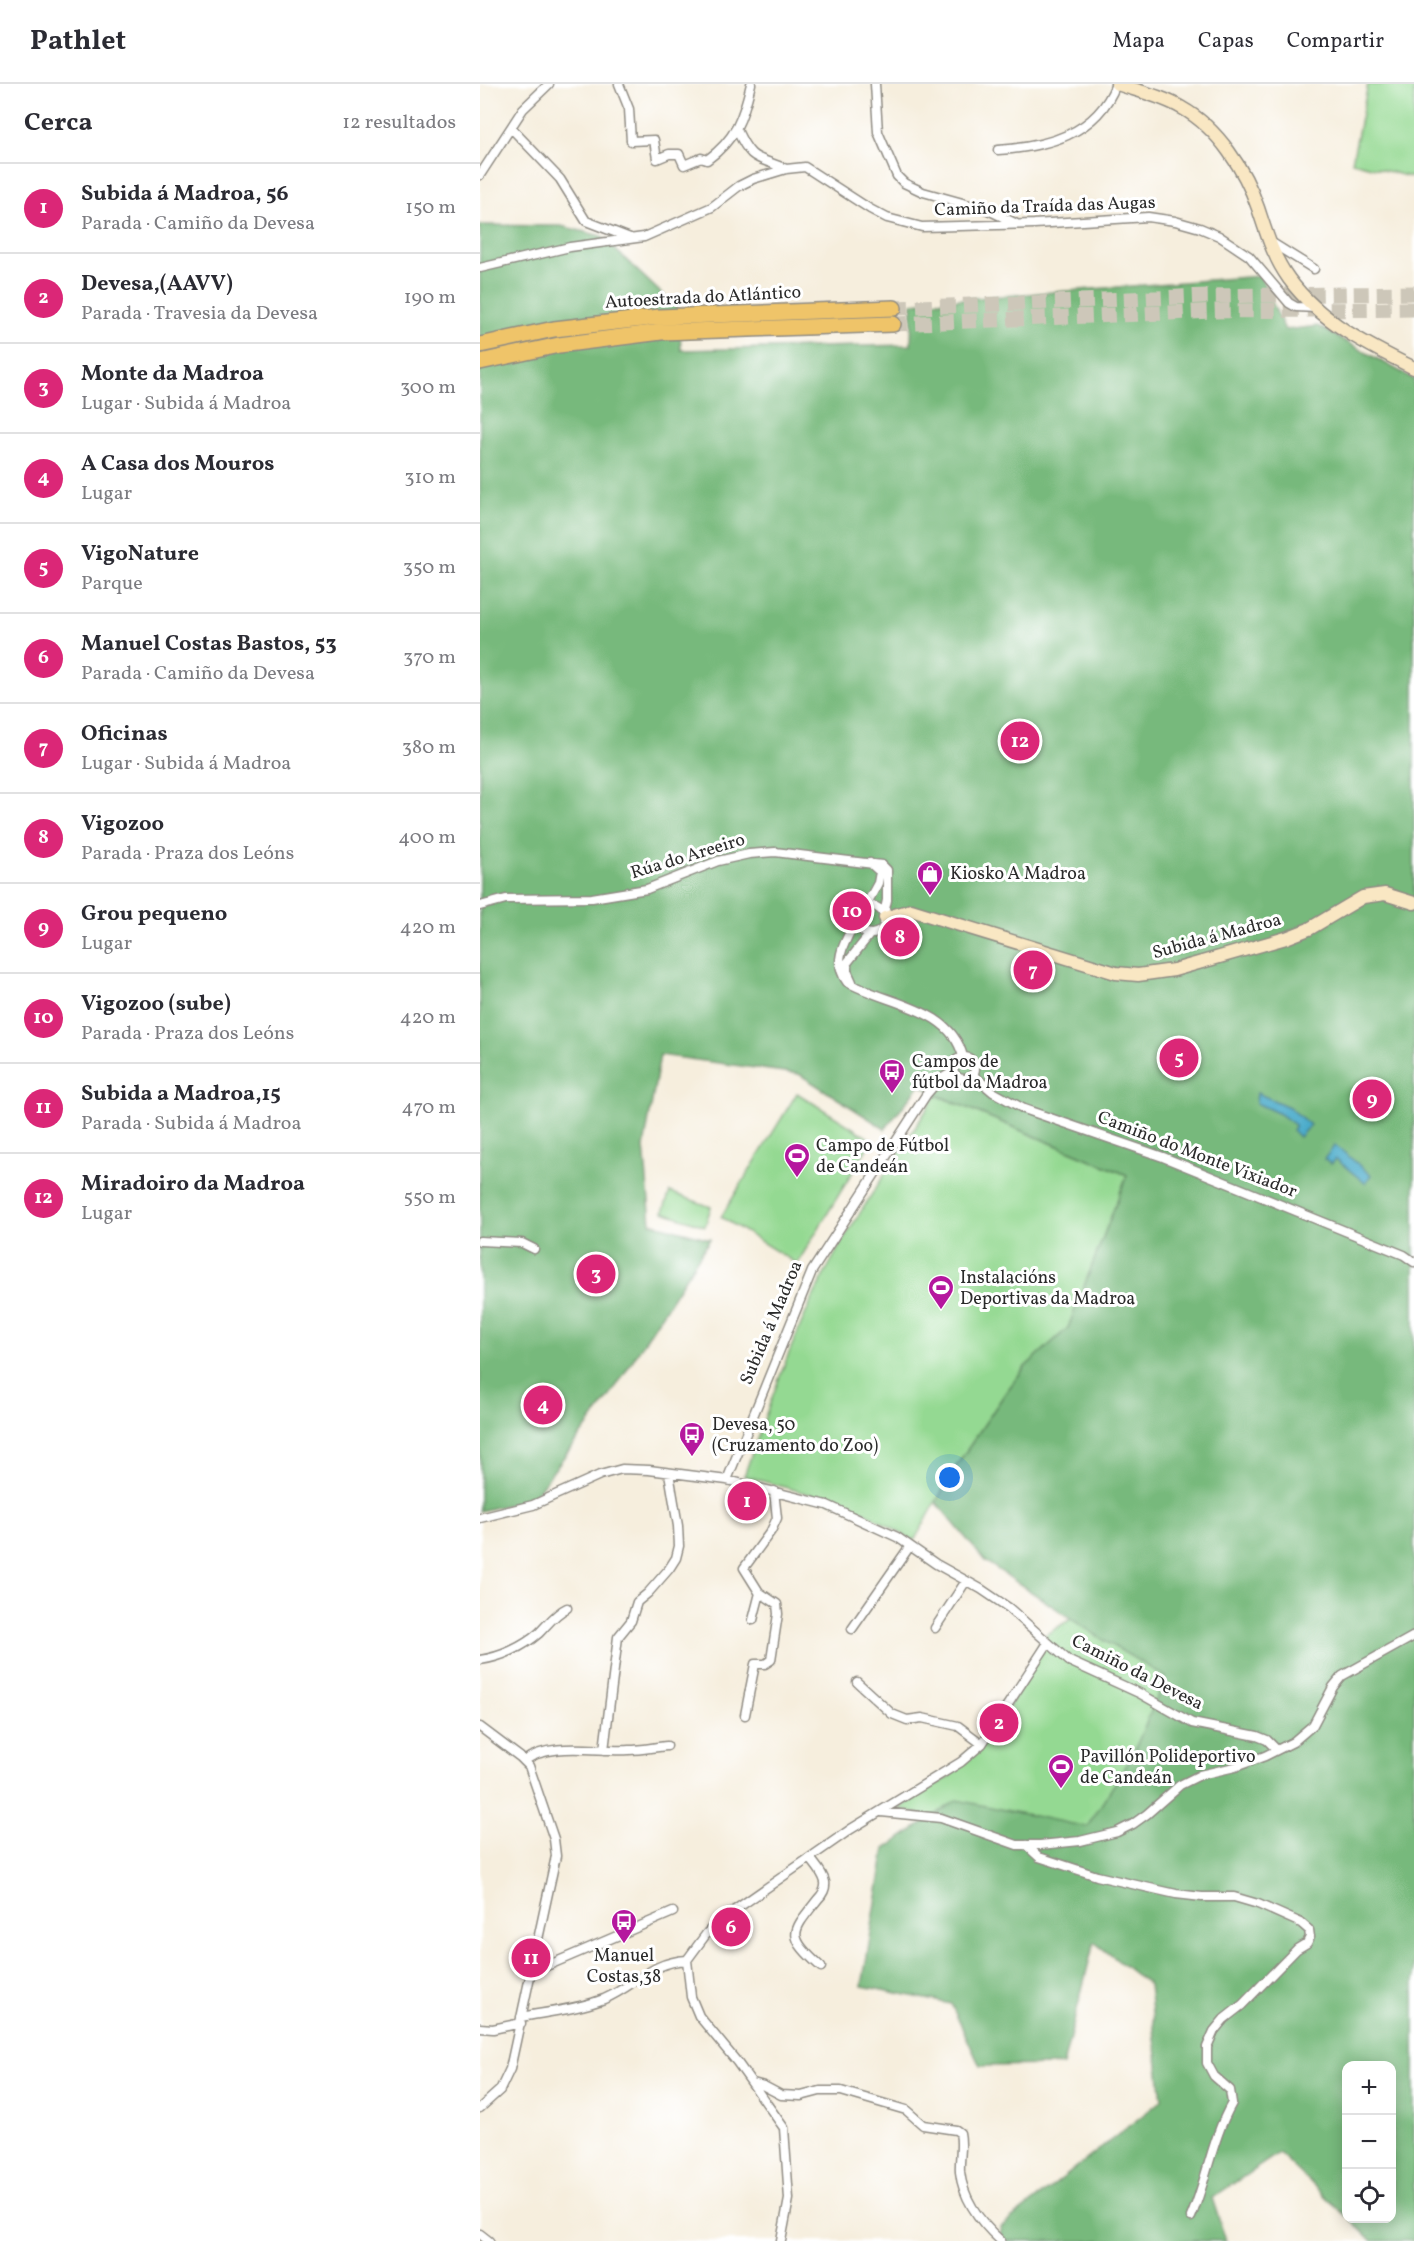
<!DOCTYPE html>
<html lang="es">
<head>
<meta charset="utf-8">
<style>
	:root { --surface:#fff; --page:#f2f2f3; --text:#2b2b33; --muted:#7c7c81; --line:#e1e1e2; --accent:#db2777 }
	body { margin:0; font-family:Vollkorn,serif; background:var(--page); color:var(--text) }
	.controls { position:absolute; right:18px; bottom:18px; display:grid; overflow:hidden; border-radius:12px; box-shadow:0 3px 15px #0003 }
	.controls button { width:54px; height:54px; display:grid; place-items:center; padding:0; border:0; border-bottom:2px solid var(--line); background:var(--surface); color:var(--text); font:30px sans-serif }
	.you { position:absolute; left:470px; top:1394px; width:21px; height:21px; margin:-15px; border:4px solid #fff; border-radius:50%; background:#1a73e8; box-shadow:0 0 0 9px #1a73e833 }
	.badge { display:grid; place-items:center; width:39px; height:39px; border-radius:50%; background:var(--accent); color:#fff; font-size:20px; font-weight:700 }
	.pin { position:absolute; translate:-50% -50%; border:3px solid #fff; box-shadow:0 2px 6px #0006 }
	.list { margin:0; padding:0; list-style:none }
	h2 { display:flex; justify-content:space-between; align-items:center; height:78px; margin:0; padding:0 24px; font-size:26px }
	h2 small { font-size:20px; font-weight:400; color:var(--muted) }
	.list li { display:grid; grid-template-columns:39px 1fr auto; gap:18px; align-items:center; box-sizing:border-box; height:90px; padding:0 24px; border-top:2px solid var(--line) }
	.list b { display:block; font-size:22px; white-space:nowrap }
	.list p { margin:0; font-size:20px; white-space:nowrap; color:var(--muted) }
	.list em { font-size:20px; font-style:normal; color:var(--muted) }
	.icon { flex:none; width:33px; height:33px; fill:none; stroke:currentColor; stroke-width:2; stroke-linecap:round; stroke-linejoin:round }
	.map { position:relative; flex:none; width:934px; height:2157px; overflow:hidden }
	header { display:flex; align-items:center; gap:36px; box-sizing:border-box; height:84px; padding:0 30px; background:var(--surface); border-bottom:2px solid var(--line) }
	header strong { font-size:28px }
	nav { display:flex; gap:33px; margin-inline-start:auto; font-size:21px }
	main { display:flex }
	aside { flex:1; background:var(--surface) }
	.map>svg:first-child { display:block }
</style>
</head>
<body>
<header>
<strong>Pathlet</strong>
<nav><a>Mapa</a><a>Capas</a><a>Compartir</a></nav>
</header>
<main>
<aside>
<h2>Cerca<small>12 resultados</small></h2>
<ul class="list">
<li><span class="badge">1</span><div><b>Subida á Madroa, 56</b><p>Parada · Camiño da Devesa</p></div><em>150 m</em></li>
<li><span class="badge">2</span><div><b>Devesa,(AAVV)</b><p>Parada · Travesia da Devesa</p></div><em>190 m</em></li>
<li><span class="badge">3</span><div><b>Monte da Madroa</b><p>Lugar · Subida á Madroa</p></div><em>300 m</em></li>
<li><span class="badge">4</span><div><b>A Casa dos Mouros</b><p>Lugar</p></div><em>310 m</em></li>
<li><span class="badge">5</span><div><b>VigoNature</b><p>Parque</p></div><em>350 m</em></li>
<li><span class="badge">6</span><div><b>Manuel Costas Bastos, 53</b><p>Parada · Camiño da Devesa</p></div><em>370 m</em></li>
<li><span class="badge">7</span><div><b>Oficinas</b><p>Lugar · Subida á Madroa</p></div><em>380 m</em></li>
<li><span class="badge">8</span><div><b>Vigozoo</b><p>Parada · Praza dos Leóns</p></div><em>400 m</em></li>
<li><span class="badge">9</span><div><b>Grou pequeno</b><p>Lugar</p></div><em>420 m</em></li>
<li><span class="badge">10</span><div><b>Vigozoo (sube)</b><p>Parada · Praza dos Leóns</p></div><em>420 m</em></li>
<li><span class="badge">11</span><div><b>Subida a Madroa,15</b><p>Parada · Subida á Madroa</p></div><em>470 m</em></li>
<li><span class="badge">12</span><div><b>Miradoiro da Madroa</b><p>Lugar</p></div><em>550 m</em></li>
</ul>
</aside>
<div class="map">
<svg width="934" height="2157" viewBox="0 0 934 2157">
	<rect width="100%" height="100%" fill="#fff"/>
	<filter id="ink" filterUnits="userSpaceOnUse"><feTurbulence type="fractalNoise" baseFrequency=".0167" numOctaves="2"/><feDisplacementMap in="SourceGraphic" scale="12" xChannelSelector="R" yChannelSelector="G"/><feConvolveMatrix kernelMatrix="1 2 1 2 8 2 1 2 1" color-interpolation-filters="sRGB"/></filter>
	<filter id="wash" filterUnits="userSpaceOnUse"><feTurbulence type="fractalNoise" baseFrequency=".008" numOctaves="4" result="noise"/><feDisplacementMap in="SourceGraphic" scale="24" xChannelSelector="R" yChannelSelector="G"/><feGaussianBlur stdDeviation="1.35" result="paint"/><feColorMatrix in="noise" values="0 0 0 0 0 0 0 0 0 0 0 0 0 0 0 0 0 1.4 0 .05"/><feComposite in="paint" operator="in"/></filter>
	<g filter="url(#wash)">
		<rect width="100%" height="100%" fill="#f6eedd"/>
		<path fill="#94d992" stroke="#60825e" stroke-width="1.5" d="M888,0h46v94l-62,-16z
			M317,1009l75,47 -75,124 -76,-47z
			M456,1011l191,80 -59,153 -43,39 -21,28 -47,70 -43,76 -48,-28 -53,-18 -69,-19c27,-76 54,-157 94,-227 31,-53 66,-103 98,-154z
			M190,1108l41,15 -6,19 -42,-14z
			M591,1535l95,58 -34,80 -7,67 -105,16 -122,-31 52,-33 49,-53 23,-38 20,-48z"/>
		<path fill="#77b97c" stroke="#517254" stroke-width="1.5" d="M0,141l81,1 40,10 78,74 2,40 230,-5 1,-42 348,-27 25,54 33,-4 96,53v1862h-42l-22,-22 42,-1v-152h-46v150l-67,-63 -67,45 14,43h-226l1,-14 161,-127 -13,-115 -55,-43 -31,123 -83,1 -29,-62 -89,-18 23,-137 72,-49 130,27 44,-69 35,-81 -58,-34 -123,-82 -49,-59 21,-37 47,-70 21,-28 43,-39 59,-153 -190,-80 -17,-10 -35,44 -86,-55 -139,-19 -16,92 7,76 59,16 -100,157 -78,103 -52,12z"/>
		<path fill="#4caccb" stroke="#3c6c7b" stroke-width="1.5" d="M777,1009l32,14 21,18 -11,12 -7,-7 3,-5 -15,-11 -24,-11z
			M855,1061l36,30 -6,8 -29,-24 -5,5 -7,-5z"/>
	</g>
	<g filter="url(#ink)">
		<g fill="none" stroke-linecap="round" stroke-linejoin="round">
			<path stroke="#cdc7b9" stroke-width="15" stroke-dasharray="15 8" stroke-linecap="butt" d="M414,224l313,-12 207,-3
				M413,240l323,-13 198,-2"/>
			<defs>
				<path id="street" d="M139,0l10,25 2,32 23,-1 3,19 12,-5h10l5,11 17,-7 6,2c29,-21 36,-42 44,-76
					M395,0l3,48 19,44 7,7 19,9 65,18 27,13
					M31,44l49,51 26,42 44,17
					M257,46c15,33 20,26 49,39
					M518,66c47,-3 99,-15 118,-66
					M0,91l43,-66 26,-25
					M789,157l45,28
					M0,184l90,-21 74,-10 68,-30 27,-21 14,-7 33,-10 19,-2 65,42 17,9 35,9 112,-3 114,-7 27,4 25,7 19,8 30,20 40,47 7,4 20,1
					M377 836a14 14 0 1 1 28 0a14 14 0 1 1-28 0Z
					M0,822l26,-7 86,-1 55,-9 71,-28 31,-7 26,-2 107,13 5,5v30l-3,14
					M385,823l13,-24 2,-11 -10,-9
					M377,835c-11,21 -26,41 -10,63 39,22 104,25 116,75
					M372,898l-5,-11v-8l23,-29
					M473 984a11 11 0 1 1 22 0a11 11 0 1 1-22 0Z
					M493,991l20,17 31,17 139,48 241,98 10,7
					M0,1157l42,2 12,6
					M247,1396l85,-209 114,-176 13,-15 14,-8
					M0,1434l53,-13 67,-30 22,-6 27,1 78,10 100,25 70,32 39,27 45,25 28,19 60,53 70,32 53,30 65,13 10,4 9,9
					M273,1536l7,-27
					M455,1544l31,-47
					M372,1545l58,-83
					M0,1576c21,-3 43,-13 59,-27 9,-9 17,-20 28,-25
					M377,1598l35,32 15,6 15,-2 36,8 24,18
					M265,1631l10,-51h10l6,-4 7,-46 -1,-10 -18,-12 -15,-24 27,-37 6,-13 -3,-27
					M0,1643l40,30 9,9 25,73 2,17 -46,213 -10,21 -20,18
					M124,1666l14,-113 13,-16 6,-19 11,-9 21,-24 7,-11 3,-12 -1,-20 -9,-53
					M44,1677c26,-20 73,-9 105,-11 13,0 25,-3 38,-4
					M401,1728l60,6 76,27h23l40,-4 37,-9 16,-8 14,-10 33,-29 20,-10 35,-8 30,-11 28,-14 20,-17 20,-38 9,-11 72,-40
					M546,1761l13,12 58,19 79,18 26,3h32l24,7 43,19 8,7 1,7 -3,6 -10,6 -55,56 -18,14 -10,12 -7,16v16l7,13 16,14 2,13c-20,35 -25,76 -41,114
					M330,1774c6,8 13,15 15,24 1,7 -2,12 -7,17 -27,34 -32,36 3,68
					M207,1876l20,-27 12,-12 132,-92 110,-67 21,-18 66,-101
					M207,1876l4,37 8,19 38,46 47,66 5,71 -8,42
					M52,1885l10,-1 131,-56
					M41,1933c27,-5 57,-8 83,-18 31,-13 46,-37 83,-39
					M0,1944l13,1 28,-6
					M273,1999l11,3 17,9 20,1 19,-5h21l65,19 17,15 33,5 4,3c3,13 -1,26 0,39 3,27 21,51 41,69
					M0,2150l9,7"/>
				<path id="secondary" d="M637,0c21,7 45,12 65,24 36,20 63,62 76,100 8,24 15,49 31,71 32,43 78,66 125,89
					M405,834l26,-8 205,63 22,2 36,-5 112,-32 23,-9 54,-32 22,-3 29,9"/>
				<path id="highway" d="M0,261l74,-16 105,-12 235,-9
					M0,278l79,-17 102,-13 232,-8"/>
			</defs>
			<use href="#street" stroke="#908c84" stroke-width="11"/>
			<use href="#secondary" stroke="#908c84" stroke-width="15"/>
			<use href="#highway" stroke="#908c84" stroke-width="18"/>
			<use href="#street" stroke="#fff" stroke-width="8"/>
			<use href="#secondary" stroke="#f9e7c3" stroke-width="12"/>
			<use href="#highway" stroke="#efc469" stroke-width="15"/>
		</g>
	</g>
	<defs>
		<symbol id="shop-pin" viewBox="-11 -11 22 30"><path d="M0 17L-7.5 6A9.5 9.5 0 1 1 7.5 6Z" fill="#b5179e" stroke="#fff"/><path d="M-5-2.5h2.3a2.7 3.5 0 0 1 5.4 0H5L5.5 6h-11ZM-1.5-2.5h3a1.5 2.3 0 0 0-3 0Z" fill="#fff"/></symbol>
		<symbol id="bus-pin" viewBox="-11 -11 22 30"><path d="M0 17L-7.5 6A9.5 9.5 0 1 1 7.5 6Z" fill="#b5179e" stroke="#fff"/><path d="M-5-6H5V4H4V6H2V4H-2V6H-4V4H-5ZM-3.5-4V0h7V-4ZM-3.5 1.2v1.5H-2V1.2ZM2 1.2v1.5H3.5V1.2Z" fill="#fff"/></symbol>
		<symbol id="stadium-pin" viewBox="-11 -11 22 30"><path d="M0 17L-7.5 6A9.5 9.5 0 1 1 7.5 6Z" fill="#b5179e" stroke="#fff"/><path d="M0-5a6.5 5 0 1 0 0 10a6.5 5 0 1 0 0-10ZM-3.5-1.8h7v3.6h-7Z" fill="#fff"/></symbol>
	</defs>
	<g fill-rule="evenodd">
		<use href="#shop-pin" x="435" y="775" width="30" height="40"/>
		<use href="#bus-pin" x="397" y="973" width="30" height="40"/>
		<use href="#stadium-pin" x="302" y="1057" width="30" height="40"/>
		<use href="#stadium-pin" x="446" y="1189" width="30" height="40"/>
		<use href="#bus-pin" x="197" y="1336" width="30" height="40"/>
		<use href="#stadium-pin" x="566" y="1668" width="30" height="40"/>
		<use href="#bus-pin" x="129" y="1823" width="30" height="40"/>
	</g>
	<g text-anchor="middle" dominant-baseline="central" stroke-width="6" stroke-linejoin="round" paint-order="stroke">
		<g font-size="18" fill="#2b2b2b" stroke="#fff">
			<text transform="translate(565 123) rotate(-2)">Camiño da Traída das Augas</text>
			<text transform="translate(223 214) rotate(-3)">Autoestrada do Atlántico</text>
			<text transform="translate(208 773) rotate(-17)">Rúa do Areeiro</text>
			<text transform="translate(737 853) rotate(-15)">Subida á Madroa</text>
			<text transform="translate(717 1071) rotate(21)">Camiño do Monte Vixiador</text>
			<text transform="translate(292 1239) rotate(-67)">Subida á Madroa</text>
			<text transform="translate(657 1589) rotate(27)">Camiño da Devesa</text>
		</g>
		<g font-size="18" fill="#2b2b2b" stroke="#fff" text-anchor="start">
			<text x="470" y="790">Kiosko A Madroa</text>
			<text x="432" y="978">Campos de<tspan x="432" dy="21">fútbol da Madroa</tspan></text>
			<text x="336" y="1062">Campo de Fútbol<tspan x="336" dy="21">de Candeán</tspan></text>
			<text x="480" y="1194">Instalacións<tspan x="480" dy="21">Deportivas da Madroa</tspan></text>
			<text x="232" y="1341">Devesa, 50<tspan x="232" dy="21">(Cruzamento do Zoo)</tspan></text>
			<text x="600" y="1673">Pavillón Polideportivo<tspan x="600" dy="21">de Candeán</tspan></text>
			<text x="144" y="1872" text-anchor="middle">Manuel<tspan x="144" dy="21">Costas,38</tspan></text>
		</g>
	</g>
</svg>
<div class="controls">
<button>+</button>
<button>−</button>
<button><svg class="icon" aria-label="locate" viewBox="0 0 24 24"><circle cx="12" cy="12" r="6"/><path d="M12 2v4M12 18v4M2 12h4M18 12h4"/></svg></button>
</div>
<div class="you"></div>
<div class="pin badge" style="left:267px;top:1417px">1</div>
<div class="pin badge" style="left:519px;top:1639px">2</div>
<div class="pin badge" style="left:116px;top:1190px">3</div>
<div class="pin badge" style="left:63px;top:1321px">4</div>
<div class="pin badge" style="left:699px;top:974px">5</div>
<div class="pin badge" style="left:251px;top:1843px">6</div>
<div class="pin badge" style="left:553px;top:886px">7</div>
<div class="pin badge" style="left:420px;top:853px">8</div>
<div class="pin badge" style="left:892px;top:1015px">9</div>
<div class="pin badge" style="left:372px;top:827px">10</div>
<div class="pin badge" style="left:51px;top:1874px">11</div>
<div class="pin badge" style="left:540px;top:657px">12</div>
</div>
</main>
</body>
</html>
